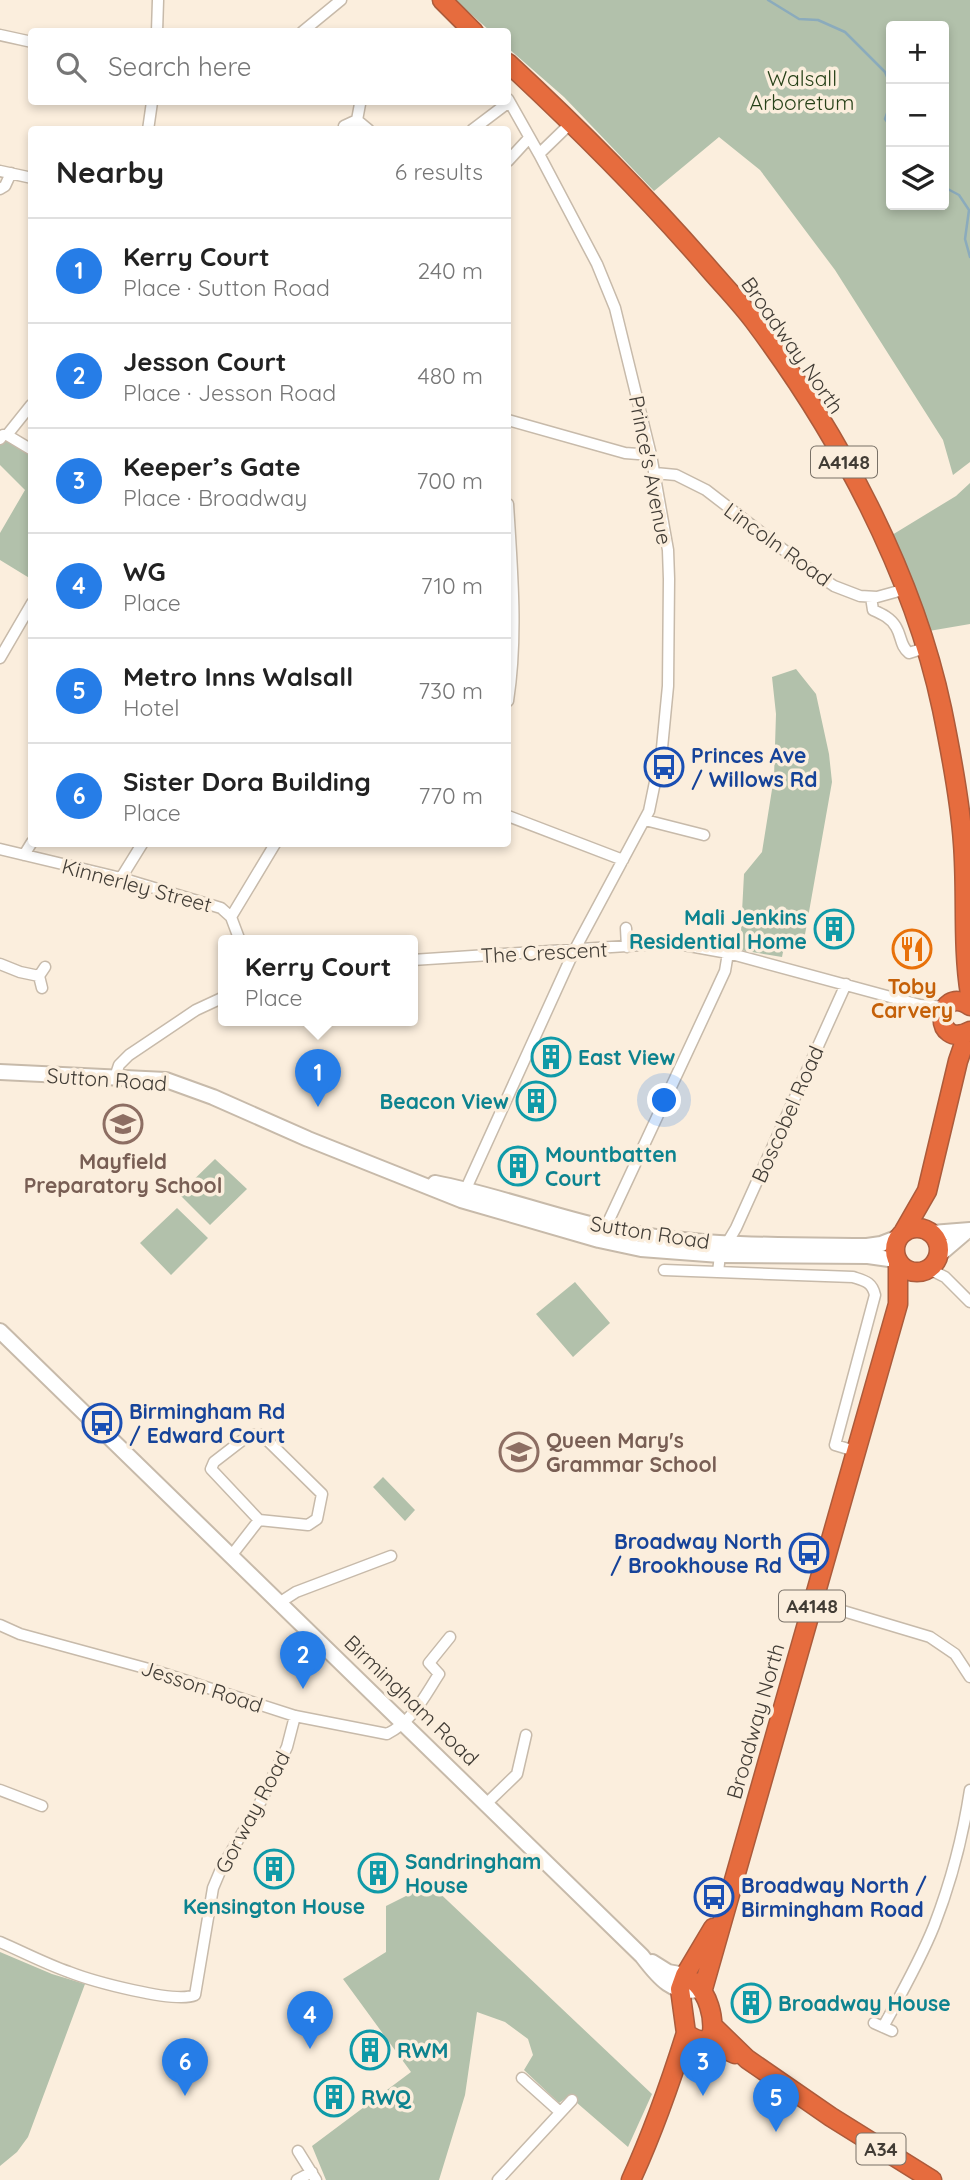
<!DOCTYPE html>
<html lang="en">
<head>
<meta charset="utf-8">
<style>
	:root { --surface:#fff; --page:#f6f6f6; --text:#222; --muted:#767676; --line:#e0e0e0; --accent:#267de7 }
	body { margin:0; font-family:Quicksand,sans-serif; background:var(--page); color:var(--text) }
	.controls { position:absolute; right:21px; top:21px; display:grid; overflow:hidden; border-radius:7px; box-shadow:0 4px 10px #0003 }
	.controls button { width:63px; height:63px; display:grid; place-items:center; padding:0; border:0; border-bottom:2px solid var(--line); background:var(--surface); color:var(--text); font:35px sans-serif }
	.you { position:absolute; left:665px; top:1101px; width:24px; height:24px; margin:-18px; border:5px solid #fff; border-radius:50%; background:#1a73e8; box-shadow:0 0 0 10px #1a73e833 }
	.badge { display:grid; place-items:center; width:46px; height:46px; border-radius:50%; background:var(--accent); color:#fff; font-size:23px; font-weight:700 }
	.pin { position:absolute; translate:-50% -58px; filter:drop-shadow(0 2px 4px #0008) }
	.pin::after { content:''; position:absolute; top:37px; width:24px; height:21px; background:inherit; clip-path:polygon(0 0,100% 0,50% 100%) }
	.popup { position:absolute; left:218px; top:935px; width:200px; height:91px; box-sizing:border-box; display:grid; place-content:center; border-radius:7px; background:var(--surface); filter:drop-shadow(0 2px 5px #0005); font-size:23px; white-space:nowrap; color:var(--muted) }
	.popup b { font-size:26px; color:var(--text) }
	.popup::after { content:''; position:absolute; left:50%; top:100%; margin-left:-14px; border:14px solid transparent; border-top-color:var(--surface) }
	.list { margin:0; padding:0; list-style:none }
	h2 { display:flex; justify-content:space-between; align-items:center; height:91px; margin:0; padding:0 28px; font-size:30px }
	h2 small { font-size:23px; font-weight:400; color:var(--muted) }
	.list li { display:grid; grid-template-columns:46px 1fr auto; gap:21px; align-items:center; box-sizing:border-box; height:105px; padding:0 28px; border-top:2px solid var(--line) }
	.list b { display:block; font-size:26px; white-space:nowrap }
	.list p { margin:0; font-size:23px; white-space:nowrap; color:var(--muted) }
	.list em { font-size:23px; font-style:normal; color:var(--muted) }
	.icon { flex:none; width:38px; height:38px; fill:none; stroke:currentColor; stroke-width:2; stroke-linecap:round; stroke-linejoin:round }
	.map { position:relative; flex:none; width:970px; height:2180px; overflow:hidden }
	.search { position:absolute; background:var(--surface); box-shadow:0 4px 10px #0003; left:28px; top:28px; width:483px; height:77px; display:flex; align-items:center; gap:18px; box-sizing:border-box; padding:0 24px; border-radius:7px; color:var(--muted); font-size:26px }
	.panel { position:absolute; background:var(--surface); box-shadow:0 4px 10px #0003; left:28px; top:126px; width:483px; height:721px; border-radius:7px }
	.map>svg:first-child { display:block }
</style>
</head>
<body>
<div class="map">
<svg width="970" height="2180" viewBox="0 0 970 2180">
	<rect width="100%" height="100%" fill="#fbeedd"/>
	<path fill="#b2c1ab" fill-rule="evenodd" d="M455,0h515v462l-17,13 -10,-35 -108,-170 -75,-100 -41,-33 -65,54 -90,-94 -56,-49v-16l-18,-1zM891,26h53v179h-53z
		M5,438l26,16v125l-31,-19v-27l25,-43 -25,-25v-23z
		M970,483v141l-41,7 -37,-96 64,-39z
		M796,669l20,25 13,60 3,28 -28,158 -18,-3 -4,20 -42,-7 4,-76 18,-22 12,-75 2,-63 -4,-37z
		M215,1159l32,30 -37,36 -31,-31z
		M177,1208l31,30 -37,37 -31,-32z
		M575,1282l35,41 -37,34 -37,-43z
		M383,1477l32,33 -10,11 -32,-34z
		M430,1884l222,210 -24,53 -59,-51 -10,7 -35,-33 9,-15 -5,-16 -23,-17 -28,-10 -12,83 -26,85h-113l-14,-34 99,-74 -68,-93 43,-27v-46z
		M0,1952l52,22 33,10 -57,153 -11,15 -17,14z"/>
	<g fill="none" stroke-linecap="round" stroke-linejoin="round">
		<path stroke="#8babbc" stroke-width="2.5" d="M768,0l31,19 19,1 27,12 40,40 6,14v16l-6,17 6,8
			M944,187l15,8 10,15 -4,29 5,18"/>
		<defs>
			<path id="street" d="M157,32l1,-32
				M302,32l39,-32
				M0,35l32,7
				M357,120l12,10
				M344,126l13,-6 3,-16
				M148,130l4,-28
				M472,130l37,-28
				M539,154l33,-32
				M508,161l21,-23
				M0,171l32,7
				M0,189l5,-3 6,-13
				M508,420l117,33 26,2
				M7,435l25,15
				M0,439l3,-4h4l24,-30
				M655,473l21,2 30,15 96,74 32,22 26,10 17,1 29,-8
				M508,504c4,66 10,132 0,197
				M871,597l2,13c9,4 18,8 23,17 6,10 4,19 13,26l16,-5
				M0,658l32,-55
				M508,816l115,44
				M645,820l59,15
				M0,849l121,29 100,30 10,9 9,24
				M24,855l8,-13
				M121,878l21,-34
				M231,917l44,-73
				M626,928l1,19
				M412,960l261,-17 55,10 192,52 26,2
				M0,964l20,8 19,4
				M42,988l-3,-12 6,-9
				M115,1077l4,-12 10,-10 67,-45 28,-13
				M464,1193l110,-242 75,-140 13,-63 6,-62 1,-107 -1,-29 -17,-95 -36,-147 -18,-44 -58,-110 -31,-55
				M603,1233l110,-236 12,-26 3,-18
				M929,1269l16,8 25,25
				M664,1270l189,7c12,4 19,5 22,18l-40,150 20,6
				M718,1272l2,-17 16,-27 110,-244
				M231,1556l28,-36 -48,-51 3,-7 35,-27h13l60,59 -5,25 -9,6 -49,-5
				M813,1602l117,35 25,17 15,23
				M279,1603l17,-11 95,-36
				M0,1625l20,9 136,37 139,45 92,18c26,-13 37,-37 52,-60l-10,-11 21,-26
				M0,1790l42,16
				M486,1804l31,-30 9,-39
				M0,1942c23,10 46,22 69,30 23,9 106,32 126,23l18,-107 8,-19 40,-68 26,-54 8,-31
				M874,2023l18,8
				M883,2027c18,-33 37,-66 51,-101 17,-44 29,-90 36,-136
				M522,2078l38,34
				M298,2151l18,29
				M297,2180l15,-8
				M498,2180l74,-80"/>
			<path id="secondary" d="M0,1072l166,8 47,17 95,42 153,61 138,40 42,9 79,6 148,1 28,4
				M435,1183c58,11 113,32 171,45 85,19 174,17 261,18l14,-2 18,-7
				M932,1233l38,-3
				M939,1255l28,-24
				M0,1331l642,625c16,21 31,41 61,33
				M652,1962l16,10 17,3"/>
			<path id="highway" d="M442,0l32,32
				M508,63c69,64 135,130 197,201 16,19 34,37 49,57 84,112 159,251 188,388 9,44 18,90 21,134 4,50 -1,102 7,151
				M970,1006c-35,-23 -38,45 0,25
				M895 1250a22 22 0 1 1 44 0a22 22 0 1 1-44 0Z
				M904,1231l23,-40 31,-130 10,-29
				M713,1928l-28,47 -5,14 6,44c6,5 11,8 18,7l31,14
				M695,1982c13,13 19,34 17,51l-2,3
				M703,1989l195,-685v-41
				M713,2026l34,33 84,58 101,63
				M631,2180c22,-48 39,-96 55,-147"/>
		</defs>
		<use href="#street" stroke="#c7baaa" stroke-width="13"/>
		<use href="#secondary" stroke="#c7baaa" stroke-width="18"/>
		<use href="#highway" stroke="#ac5b3b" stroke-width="21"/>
		<use href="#street" stroke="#fff" stroke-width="10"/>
		<use href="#secondary" stroke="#fff" stroke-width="14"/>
		<use href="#highway" stroke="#e66c3e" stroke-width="18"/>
	</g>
	<defs>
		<symbol id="bus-ring" viewBox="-11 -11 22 22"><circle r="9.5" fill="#fbeedd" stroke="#1a4fb4" stroke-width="1.5"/><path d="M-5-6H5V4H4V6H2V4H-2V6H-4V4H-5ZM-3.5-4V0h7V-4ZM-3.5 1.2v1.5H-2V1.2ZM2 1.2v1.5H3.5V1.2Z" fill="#1a4fb4"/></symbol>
		<symbol id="building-ring" viewBox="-11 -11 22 22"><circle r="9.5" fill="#fbeedd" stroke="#0f9aa8" stroke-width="1.5"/><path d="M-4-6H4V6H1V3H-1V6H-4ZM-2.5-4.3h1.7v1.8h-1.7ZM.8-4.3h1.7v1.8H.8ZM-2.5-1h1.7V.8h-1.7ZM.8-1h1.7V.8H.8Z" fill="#0f9aa8"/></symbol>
		<symbol id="restaurant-ring" viewBox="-11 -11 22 22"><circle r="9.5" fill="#fbeedd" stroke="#e8710a" stroke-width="1.5"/><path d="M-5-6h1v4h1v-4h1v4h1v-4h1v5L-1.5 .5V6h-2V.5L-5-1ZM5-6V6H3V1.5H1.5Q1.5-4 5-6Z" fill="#e8710a"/></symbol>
		<symbol id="school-ring" viewBox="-11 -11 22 22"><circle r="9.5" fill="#fbeedd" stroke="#8d6e63" stroke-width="1.5"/><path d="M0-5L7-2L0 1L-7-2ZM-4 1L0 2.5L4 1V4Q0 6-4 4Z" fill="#8d6e63"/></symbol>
	</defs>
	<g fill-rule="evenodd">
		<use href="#bus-ring" x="642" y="745" width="44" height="44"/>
		<use href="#building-ring" x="812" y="907" width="44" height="44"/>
		<use href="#restaurant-ring" x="890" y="927" width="44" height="44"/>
		<use href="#building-ring" x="529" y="1035" width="44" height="44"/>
		<use href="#building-ring" x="514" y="1079" width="44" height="44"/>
		<use href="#school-ring" x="101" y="1102" width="44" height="44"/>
		<use href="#building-ring" x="496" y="1144" width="44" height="44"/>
		<use href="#bus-ring" x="80" y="1401" width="44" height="44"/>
		<use href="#school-ring" x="497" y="1430" width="44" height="44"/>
		<use href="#bus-ring" x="787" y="1531" width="44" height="44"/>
		<use href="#building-ring" x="252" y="1847" width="44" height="44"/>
		<use href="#building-ring" x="356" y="1851" width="44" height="44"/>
		<use href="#bus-ring" x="692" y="1875" width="44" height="44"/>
		<use href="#building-ring" x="729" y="1981" width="44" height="44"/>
		<use href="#building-ring" x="348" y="2028" width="44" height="44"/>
		<use href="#building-ring" x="312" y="2075" width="44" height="44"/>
	</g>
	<g text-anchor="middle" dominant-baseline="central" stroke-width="7" stroke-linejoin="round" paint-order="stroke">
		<g fill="#fbeedd" stroke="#797167" stroke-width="2">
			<rect x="811" y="446.5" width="66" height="31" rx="5"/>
			<rect x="779" y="1590.5" width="66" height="31" rx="5"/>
			<rect x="856.5" y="2133.5" width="49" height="31" rx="5"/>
		</g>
		<g font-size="19" font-weight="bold" fill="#413c35">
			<text x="844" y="462">A4148</text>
			<text x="812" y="1606">A4148</text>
			<text x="881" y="2149">A34</text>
		</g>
		<g font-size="21" fill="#274118" stroke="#fbeedd">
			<text x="802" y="78">Walsall<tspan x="802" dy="24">Arboretum</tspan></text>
		</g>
		<g font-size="21" fill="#413c35" stroke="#fbeedd">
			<text transform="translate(793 345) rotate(55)">Broadway North</text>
			<text transform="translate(651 470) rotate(79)">Prince's Avenue</text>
			<text transform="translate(778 544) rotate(36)">Lincoln Road</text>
			<text transform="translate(137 885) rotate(15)">Kinnerley Street</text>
			<text transform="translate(544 952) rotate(-3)">The Crescent</text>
			<text transform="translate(107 1079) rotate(4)">Sutton Road</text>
			<text transform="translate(787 1114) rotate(-66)">Boscobel Road</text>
			<text transform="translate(650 1232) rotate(9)">Sutton Road</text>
			<text transform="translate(202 1686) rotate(18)">Jesson Road</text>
			<text transform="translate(412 1700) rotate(44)">Birmingham Road</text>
			<text transform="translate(755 1721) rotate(-74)">Broadway North</text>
			<text transform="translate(252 1812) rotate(-62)">Gorway Road</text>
		</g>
		<g font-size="21" font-weight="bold" fill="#164399" stroke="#fbeedd" text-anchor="start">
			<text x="691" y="755">Princes Ave<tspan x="691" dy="24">/ Willows Rd</tspan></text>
			<text x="129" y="1411">Birmingham Rd<tspan x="129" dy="24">/ Edward Court</tspan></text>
			<text x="782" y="1541" text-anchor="end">Broadway North<tspan x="782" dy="24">/ Brookhouse Rd</tspan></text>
			<text x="741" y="1885">Broadway North /<tspan x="741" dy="24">Birmingham Road</tspan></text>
		</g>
		<g font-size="21" font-weight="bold" fill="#0d838f" stroke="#fbeedd" text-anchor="start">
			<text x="807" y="917" text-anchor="end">Mali Jenkins<tspan x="807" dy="24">Residential Home</tspan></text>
			<text x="578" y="1057">East View</text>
			<text x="509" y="1101" text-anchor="end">Beacon View</text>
			<text x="545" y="1154">Mountbatten<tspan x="545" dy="24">Court</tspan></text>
			<text x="405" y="1861">Sandringham<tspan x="405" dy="24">House</tspan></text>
			<text x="274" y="1906" text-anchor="middle">Kensington House</text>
			<text x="778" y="2003">Broadway House</text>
			<text x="397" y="2050">RWM</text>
			<text x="361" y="2097">RWQ</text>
		</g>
		<g font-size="21" font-weight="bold" fill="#c56008" stroke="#fbeedd">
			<text x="912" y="986">Toby<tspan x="912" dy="24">Carvery</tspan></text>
		</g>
		<g font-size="21" font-weight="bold" fill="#785e54" stroke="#fbeedd">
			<text x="123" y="1161">Mayfield<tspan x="123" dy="24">Preparatory School</tspan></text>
			<text x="546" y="1440" text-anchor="start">Queen Mary's<tspan x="546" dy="24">Grammar School</tspan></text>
		</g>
	</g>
</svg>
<div class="controls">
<button>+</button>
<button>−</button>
<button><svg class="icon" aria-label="layers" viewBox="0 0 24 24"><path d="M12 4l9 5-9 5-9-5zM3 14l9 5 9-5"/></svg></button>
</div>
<div class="you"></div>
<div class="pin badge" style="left:318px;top:1107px">1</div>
<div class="popup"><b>Kerry Court</b>Place</div>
<div class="pin badge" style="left:303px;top:1689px">2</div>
<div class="pin badge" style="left:703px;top:2096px">3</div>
<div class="pin badge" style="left:310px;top:2049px">4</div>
<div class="pin badge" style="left:776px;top:2132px">5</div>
<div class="pin badge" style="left:185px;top:2096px">6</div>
<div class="search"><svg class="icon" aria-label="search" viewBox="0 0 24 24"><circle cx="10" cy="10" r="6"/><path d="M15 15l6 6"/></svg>Search here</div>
<section class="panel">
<h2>Nearby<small>6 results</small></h2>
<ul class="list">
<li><span class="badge">1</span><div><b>Kerry Court</b><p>Place · Sutton Road</p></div><em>240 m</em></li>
<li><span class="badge">2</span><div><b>Jesson Court</b><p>Place · Jesson Road</p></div><em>480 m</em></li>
<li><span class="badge">3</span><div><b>Keeper’s Gate</b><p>Place · Broadway</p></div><em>700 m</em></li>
<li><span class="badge">4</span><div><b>WG</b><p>Place</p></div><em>710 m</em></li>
<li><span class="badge">5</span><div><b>Metro Inns Walsall</b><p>Hotel</p></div><em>730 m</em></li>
<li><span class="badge">6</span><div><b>Sister Dora Building</b><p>Place</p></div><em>770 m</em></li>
</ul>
</section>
</div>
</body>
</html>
